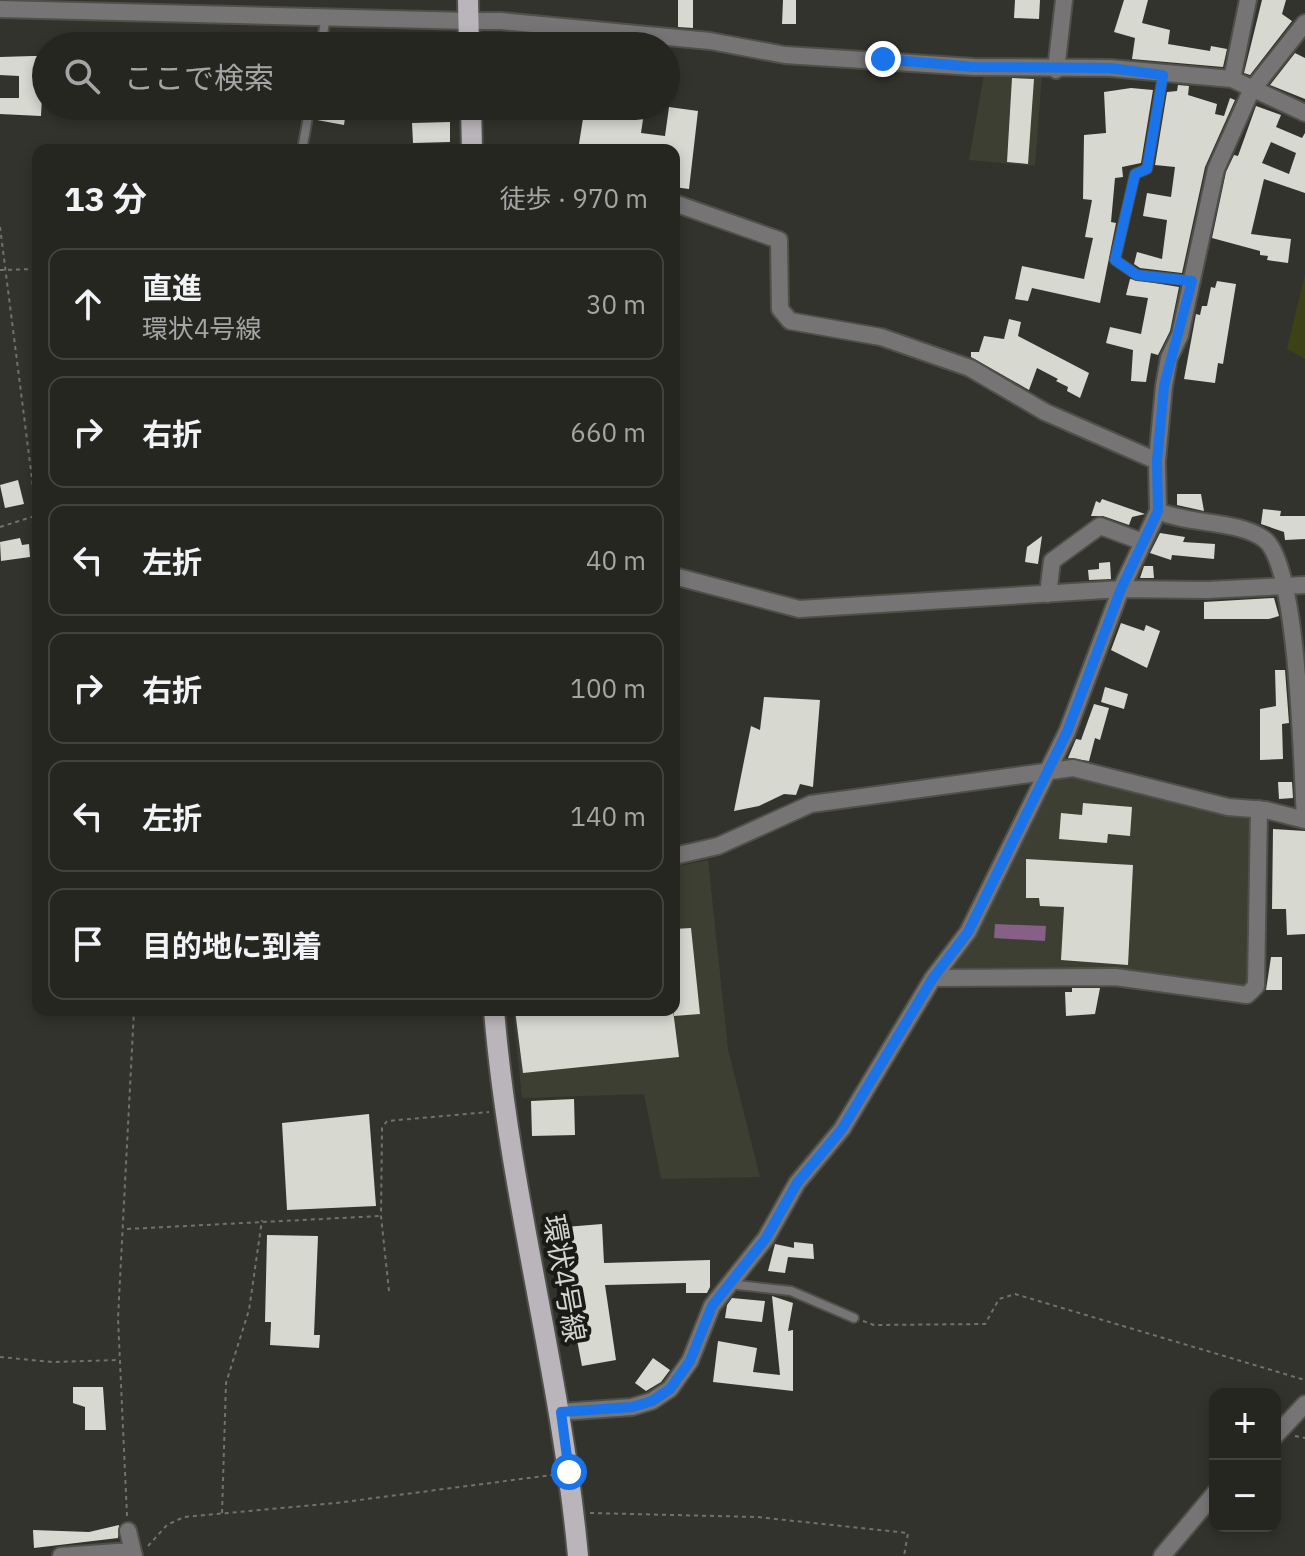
<!DOCTYPE html>
<html lang="ja">
<head>
<meta charset="utf-8">
<style>
	:root { --surface:#262621; --page:#32322e; --text:#f1f3f6; --muted:#a4a5a5; --line:#42433f }
	body { margin:0; font-family:"IBM Plex Sans","Noto Sans JP",sans-serif; background:var(--page); color:var(--text) }
	.controls { position:absolute; right:24px; bottom:24px; display:grid; overflow:hidden; border-radius:16px; box-shadow:0 4px 12px #0003 }
	.controls button { width:72px; height:72px; display:grid; place-items:center; padding:0; border:0; border-bottom:2px solid var(--line); background:var(--surface); color:var(--text); font:40px sans-serif }
	.stop { position:absolute; width:24px; height:24px; margin:-18px; border:6px solid #1a73e8; border-radius:50%; background:#fff }
	.stop.end { background:#1a73e8; border-color:#fff; box-shadow:0 2px 8px #0008 }
	.list { margin:0; padding:0; list-style:none }
	h2 { display:flex; justify-content:space-between; align-items:center; height:104px; margin:0; padding:0 32px; font-size:34px }
	h2 small { font-size:26px; font-weight:400; color:var(--muted) }
	.list li { display:grid; grid-template-columns:52px 1fr auto; gap:24px; align-items:center; box-sizing:border-box; height:112px; margin:0 16px 16px; padding:0 16px; border:2px solid var(--line); border-radius:16px }
	.list b { display:block; font-size:30px; white-space:nowrap }
	.list p { margin:0; font-size:26px; white-space:nowrap; color:var(--muted) }
	.list em { font-size:26px; font-style:normal; color:var(--muted) }
	.icon { flex:none; width:44px; height:44px; fill:none; stroke:currentColor; stroke-width:2; stroke-linecap:round; stroke-linejoin:round }
	.map { position:relative; flex:none; width:1305px; height:1556px; overflow:hidden }
	.search { position:absolute; background:var(--surface); box-shadow:0 4px 12px #0003; left:32px; top:32px; width:648px; height:88px; display:flex; align-items:center; gap:20px; box-sizing:border-box; padding:0 28px; border-radius:44px; color:var(--muted); font-size:30px }
	.panel { position:absolute; background:var(--surface); box-shadow:0 4px 12px #0003; left:32px; top:144px; width:648px; height:872px; border-radius:16px }
	.map>svg:first-child { display:block }
</style>
</head>
<body>
<div class="map">
<svg width="1305" height="1556" viewBox="0 0 1305 1556">
	<rect width="100%" height="100%" fill="#32332c"/>
	<path fill="#3d3f33" d="M984,74l58,2 -7,90 -66,-6z
		M1073,777l159,40h16l6,6 -2,162 -5,5 -293,-17 -5,-4 102,-189z
		M708,860l20,189 32,128 -99,2 -17,-85 -122,4 -9,-88h161v-143z"/>
	<path fill="#3c4215" d="M1305,274v85l-18,-10z"/>
	<path fill="#866086" d="M995,924l51,2 -1,15 -51,-3z"/>
	<path fill="#d7d9d1" fill-rule="evenodd" d="M678,0h15v28l-15,-1z
		M783,0h13v24h-14z
		M1015,0h25l-1,19 -25,-1z
		M1124,0h24l-6,23 28,7 -2,14 42,7 1,-5 16,3 -4,18 -91,-8 3,-21 -21,-6z
		M1262,0h24l-4,14 10,7 -42,54 -6,-2z
		M170,34l11,1 -1,11h-11z
		M1295,53l10,5v41l-35,-14z
		M33,56h11l-3,60 -41,-2v-16h19v-22l-19,-1v-18z
		M1012,78l22,1 -6,85 -21,-2z
		M1178,85l11,1 -1,9 29,9 -2,10 9,2 6,-18 5,2 -30,67 -23,106 -42,-5 -6,-4 3,-12 25,7 5,-39 -24,-4 4,-23 24,4 4,-30 -20,-2 12,-73 10,-1z
		M1131,88l22,2 -12,73 -19,4 1,10 -8,1 -4,44 5,1 -16,80 -68,-15 -4,13 -13,-2 7,-33 62,13 9,-41 -8,-1 7,-37 -9,-1 1,-64 22,-2 -2,-41z
		M319,106l42,6v-6h18l1,10 -35,2 -1,7 -27,-5z
		M585,106h60l-4,27 24,3 4,-29 29,4 -9,78 -15,-2v-37h-96z
		M1256,106l25,9 -5,12 26,11 3,-5v60l-41,-14 -13,55 40,5 -3,24 -21,-3 1,-4 -8,-1v-4l-48,-13 14,-66 8,-17 4,1zM1271,142l25,11 -7,21 -27,-11z
		M450,122v20l-37,1 -1,-20z
		M1130,279l49,8 -9,44 -12,24 -7,-2 -5,29 -15,-1 2,-31 -27,-7 4,-16 31,7 7,-36 -22,-3z
		M1217,281l19,3 -13,80 -5,-1 -3,20 -31,-4 12,-65 4,1 2,-9h5l4,-19 4,1z
		M1009,319l12,3 -3,14 71,37 -9,25 -13,-7 1,-4 -12,-6 2,-2 -21,-11 -8,22 -58,-33v-5h8l5,-16 20,3z
		M18,480l6,24 -19,4 -5,-23z
		M1177,494h24l3,17 -27,-6z
		M1102,499l43,15 -13,3 -3,8 -26,-9h-12l5,-15 4,2z
		M1263,509l18,2 -1,5h25v23l-20,1 -1,-8 -23,-8z
		M1160,533l25,4 -2,5 32,2 -1,15 -42,-4 -1,5 -21,-7z
		M1042,536l-4,28 -13,-2 2,-15z
		M20,538l2,7 7,-1 1,13 -29,4 -1,-19z
		M1110,562l1,17 -22,1 -1,-10 11,-1v-6z
		M1144,566h9l1,12h-14z
		M1274,598l5,18 -10,3h-65v-17z
		M1121,623l23,8 2,-6 14,6 -13,37 -36,-18z
		M1275,670h10l4,53 -7,1 1,35 -23,1v-51l16,-3z
		M1105,687l23,7 -4,15 -23,-7z
		M764,697l56,3 -7,87 -13,-3 -4,11 -12,-1 -25,12 -25,5 17,-85 9,4z
		M1094,704l15,4 -9,32 -5,-2 -6,23 -21,-3 8,-19 5,1z
		M1278,782h14l1,16 -14,1z
		M1083,803l49,4 -2,29 -22,-2 -1,9 -48,-4 2,-26 21,2z
		M1273,829l32,2v103l-18,1 -1,-26h-14z
		M1026,859l107,6 -5,100 -67,-5 3,-53 -24,-1 -1,-8h-13z
		M691,928l9,86 -26,2v-87z
		M1271,957h11v33h-16z
		M1072,988h28l-5,26 -29,2 -1,-24h7z
		M515,1010h158l6,47 -156,16z
		M574,1099l1,36 -43,1 -1,-35z
		M369,1114l7,92 -89,4 -5,-87z
		M602,1224l2,39 106,-3v27l-3,6h-21v-10l-81,2 11,75 -34,6 -14,-73 -9,1 -6,-66z
		M267,1235l51,1 -4,99h6l-1,13 -49,-3 1,-23h-6z
		M794,1242l19,2 1,15 -26,-2 -3,16 -17,-2 7,-27 19,4z
		M772,1296l21,7 -5,28 5,-1v61l-80,-9 5,-41 39,7 -4,24 27,3z
		M732,1298l33,3 -3,21 -37,-4 2,-13z
		M653,1358l17,12 -9,12 -15,9 -11,-8z
		M73,1387h30l3,43h-21v-23l-12,-4z
		M119,1525l-1,13 -84,10 -1,-18 56,2z"/>
	<g fill="none" stroke-linecap="round" stroke-linejoin="round">
		<defs>
			<path id="service" d="M321,46l5,-30
				M1163,75l-16,94 -12,5 -20,86 22,15 55,6
				M302,150l8,-44
				M729,1284l62,7 63,27"/>
			<path id="minor" d="M468,21h33l209,20 75,14 189,12 136,1 122,11 73,34
				M1056,70l8,-70
				M1232,79l16,-79
				M674,203l105,37 1,69 10,12 91,16 89,31 75,44 112,49
				M1158,511c32,14 80,9 106,28 35,25 38,232 41,280
				M674,576l125,33 322,-20 86,1 98,-5
				M1048,594l4,-33 48,-35 43,16
				M674,856l44,-10 93,-42 262,-36 155,39 38,3 39,10
				M933,978l182,-1 132,18 9,-9 3,-177
				M561,1412l71,-5 20,-6 18,-12 20,-28 22,-55 54,-68 31,-55 45,-54 91,-151 35,-46 99,-200 54,-143 37,-78 -1,-50 7,-75 5,-28 11,-23 36,-166 35,-78 54,-68
				M1275,1436l30,-32
				M128,1531l6,25
				M61,1556l71,-5
				M1162,1556l53,-63"/>
			<path id="tertiary" d="M0,9l468,12"/>
			<path id="primary" d="M468,0l1,46
				M471,106l1,44
				M494,1010c15,184 67,362 84,546"/>
		</defs>
		<use href="#service" stroke="#4f504a" stroke-width="12"/>
		<use href="#minor" stroke="#4f504a" stroke-width="20"/>
		<use href="#tertiary" stroke="#4f504a" stroke-width="20"/>
		<use href="#primary" stroke="#4f504a" stroke-width="24"/>
		<path stroke="#71726d" stroke-width="2" stroke-dasharray="4 4" stroke-linecap="butt" d="M0,227l33,260 5,13
			M0,270l38,-1
			M0,527l38,-12
			M127,1229l253,-13
			M389,1291l-8,-75 1,-88 5,-7 102,-9
			M863,1321l11,4 111,-1 14,-25 16,-5 290,86
			M0,1357l53,5 65,-2
			M1295,1436l10,2
			M222,1513l4,-130 23,-73 13,-90
			M590,1513l167,4 151,16 -4,23
			M127,1516l-9,-198 16,-308
			M148,1546l19,-21 17,-8 152,-14 216,-28"/>
		<use href="#service" stroke="#777476" stroke-width="8"/>
		<use href="#minor" stroke="#777476" stroke-width="16"/>
		<use href="#tertiary" stroke="#777476" stroke-width="16"/>
		<use href="#primary" stroke="#bab5ba" stroke-width="20"/>
	</g>
	<g fill="none" stroke-linecap="round" stroke-linejoin="round">
		<path stroke="#1a73e8" stroke-width="10" d="M569,1472l-8,-60 71,-5 20,-6 18,-12 20,-28 22,-55 54,-68 31,-55 45,-54 91,-151 35,-46 99,-200 54,-143 37,-78 -1,-50 7,-75 28,-105 -55,-6 -22,-15 20,-86 12,-5 16,-94 -53,-7 -136,-1 -91,-8"/>
	</g>
	<g text-anchor="middle" dominant-baseline="central" stroke-width="8" stroke-linejoin="round" paint-order="stroke">
		<g font-size="28" fill="#d3d4d0" stroke="#1a1a17">
			<text transform="translate(565 1278) rotate(80)">環状4号線</text>
		</g>
	</g>
</svg>
<div class="controls">
<button>+</button>
<button>−</button>
</div>
<div class="stop" style="left:569px;top:1472px"></div>
<div class="stop end" style="left:883px;top:59px"></div>
<div class="search"><svg class="icon" aria-label="search" viewBox="0 0 24 24"><circle cx="10" cy="10" r="6"/><path d="M15 15l6 6"/></svg>ここで検索</div>
<section class="panel">
<h2>13 分<small>徒歩 · 970 m</small></h2>
<ul class="list">
<li><svg class="icon" aria-label="ahead" viewBox="0 0 24 24"><path d="M12 20V5M6 11l6-6 6 6"/></svg><div><b>直進</b><p>環状4号線</p></div><em>30 m</em></li>
<li><svg class="icon" aria-label="right" viewBox="0 0 24 24"><path d="M7 20v-9h11M14 6l5 5-5 5"/></svg><div><b>右折</b></div><em>660 m</em></li>
<li><svg class="icon" aria-label="left" viewBox="0 0 24 24"><path d="M17 20v-9H6M10 6l-5 5 5 5"/></svg><div><b>左折</b></div><em>40 m</em></li>
<li><svg class="icon" aria-label="right" viewBox="0 0 24 24"><path d="M7 20v-9h11M14 6l5 5-5 5"/></svg><div><b>右折</b></div><em>100 m</em></li>
<li><svg class="icon" aria-label="left" viewBox="0 0 24 24"><path d="M17 20v-9H6M10 6l-5 5 5 5"/></svg><div><b>左折</b></div><em>140 m</em></li>
<li><svg class="icon" aria-label="arrive" viewBox="0 0 24 24"><path d="M6 21V4h12l-3 4 3 4H6"/></svg><div><b>目的地に到着</b></div></li>
</ul>
</section>
</div>
</body>
</html>
